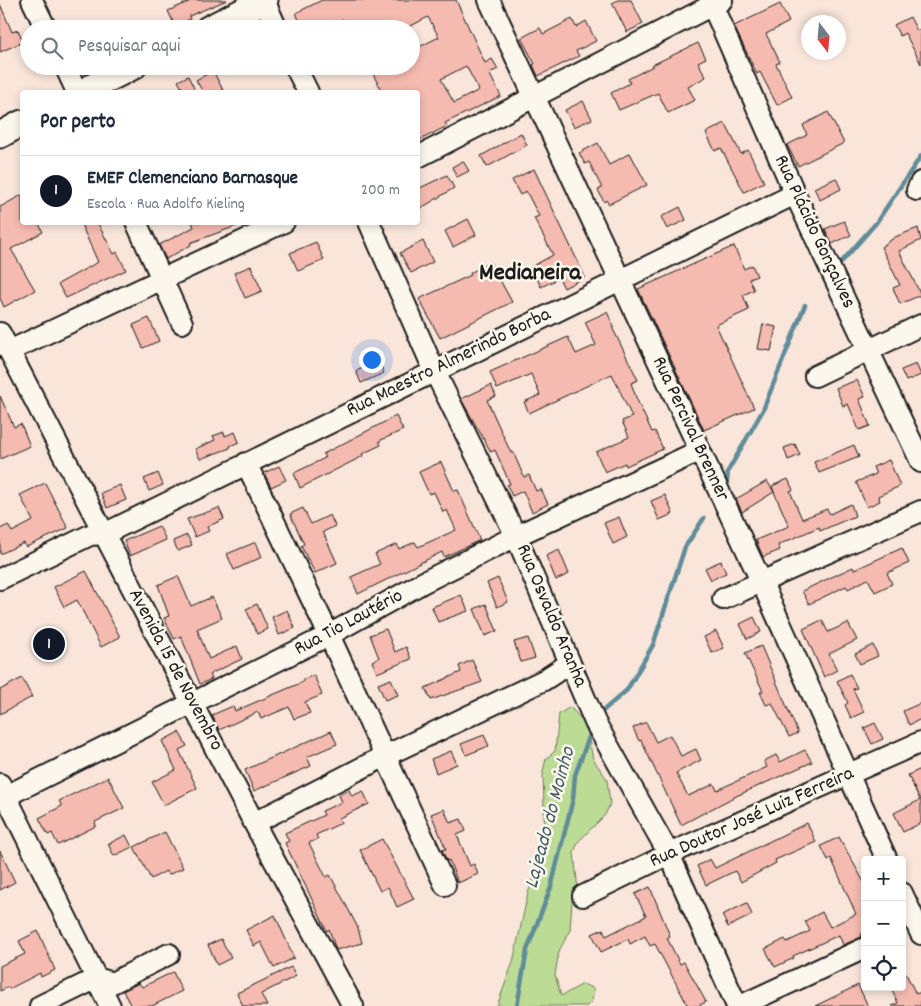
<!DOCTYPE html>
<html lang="pt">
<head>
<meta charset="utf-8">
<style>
	:root { --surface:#fff; --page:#f6f6f7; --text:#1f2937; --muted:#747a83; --line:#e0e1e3; --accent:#111827 }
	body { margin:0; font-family:Dekko,sans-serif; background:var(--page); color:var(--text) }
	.controls { position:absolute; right:15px; bottom:15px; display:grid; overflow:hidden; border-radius:5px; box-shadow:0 2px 8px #0003 }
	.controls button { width:45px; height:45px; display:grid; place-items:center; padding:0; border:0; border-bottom:1px solid var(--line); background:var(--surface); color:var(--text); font:25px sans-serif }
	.compass { position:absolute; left:801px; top:15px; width:45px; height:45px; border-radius:50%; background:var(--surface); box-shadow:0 2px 8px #0003; rotate:164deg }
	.you { position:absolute; left:371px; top:359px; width:18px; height:18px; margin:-12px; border:4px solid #fff; border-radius:50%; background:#1a73e8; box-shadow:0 0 0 8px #1a73e833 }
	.badge { display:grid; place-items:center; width:32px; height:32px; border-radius:50%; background:var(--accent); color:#fff; font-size:16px; font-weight:700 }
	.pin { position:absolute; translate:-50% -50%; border:2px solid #fff; box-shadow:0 1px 5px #0006 }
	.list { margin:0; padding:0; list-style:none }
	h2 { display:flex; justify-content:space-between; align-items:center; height:65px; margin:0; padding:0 20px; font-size:21px }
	h2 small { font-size:16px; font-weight:400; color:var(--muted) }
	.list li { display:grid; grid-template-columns:32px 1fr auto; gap:15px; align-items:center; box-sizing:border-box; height:70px; padding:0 20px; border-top:1px solid var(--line) }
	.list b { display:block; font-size:19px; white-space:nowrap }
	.list p { margin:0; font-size:16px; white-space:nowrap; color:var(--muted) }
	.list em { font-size:16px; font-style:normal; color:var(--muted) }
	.icon { flex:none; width:28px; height:28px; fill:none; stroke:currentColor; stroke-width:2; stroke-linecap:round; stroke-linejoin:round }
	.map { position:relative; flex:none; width:921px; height:1006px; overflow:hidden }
	.search { position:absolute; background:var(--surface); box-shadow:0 2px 8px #0003; left:20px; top:20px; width:400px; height:55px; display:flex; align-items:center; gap:12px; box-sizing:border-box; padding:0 18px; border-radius:28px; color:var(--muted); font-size:19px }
	.panel { position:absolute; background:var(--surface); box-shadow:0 2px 8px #0003; left:20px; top:90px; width:400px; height:135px; border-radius:5px }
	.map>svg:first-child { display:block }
</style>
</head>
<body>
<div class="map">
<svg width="921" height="1006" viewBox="0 0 921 1006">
	<rect width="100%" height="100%" fill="#f9e5da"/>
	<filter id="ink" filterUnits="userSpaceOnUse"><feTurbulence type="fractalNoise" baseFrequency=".02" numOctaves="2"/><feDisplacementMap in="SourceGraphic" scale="10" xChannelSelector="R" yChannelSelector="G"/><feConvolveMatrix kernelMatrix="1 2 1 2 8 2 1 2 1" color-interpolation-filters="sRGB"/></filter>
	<g filter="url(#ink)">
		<path fill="#bcdc95" stroke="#6c7c58" d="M570,707l16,17 7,35 14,20 3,25 -5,11 -27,27 -4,11 4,37 -6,10 -2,30 -11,21 -4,24 6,21 22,-12 11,5 -2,12 -5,5h-90l16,-44 15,-69 17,-46 -2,-76 3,-12 9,-8 4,-37z"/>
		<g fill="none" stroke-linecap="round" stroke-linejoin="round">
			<path stroke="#608c9a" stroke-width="4.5" d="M838,266l38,-43 45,-67
				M727,482l1,-11 35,-61 42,-105
				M598,715l29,-25 26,-45 32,-98 19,-29
				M517,1006l10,-56 24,-63 22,-88 2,-24 17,-46"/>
		</g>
		<path fill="#f5bab0" stroke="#1c1c1c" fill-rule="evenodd" d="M193,0h34l-38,16 1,3 -15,7 -7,-15z
			M322,0h134l29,63 7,-4 6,10 -9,4 12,23 -56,27 2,3 -29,15v-49h-36l-13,-26h42v-15l28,-14 -11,-20 -23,12h-57l-5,-10 -18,10 -5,-6 -17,6 -7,-16zM466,66l13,24 -25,13 -13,-24z
			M618,0h13l12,24 -16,8 -15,-29z
			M0,4l12,28 6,-2 5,12 -23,10z
			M780,4l9,18 -23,12 14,28 -4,2 16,33 -15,8 -17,-33 -3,2 -23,-48z
			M910,17l7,14 4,-2v35l-16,-31 -5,3 -6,-11z
			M572,19l4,8 10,-6 10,20 -20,10 3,5 -41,20 -5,-11 2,-1 -14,-26 19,-10 3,6z
			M698,43l8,15 -8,4 8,15 -18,10 7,13 -27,13 -10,-20 -39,17 -8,-17 19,-10 -2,-4 25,-13 -1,-1z
			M213,71l11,21h-21l-7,-12z
			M188,76l6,12 -10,4 -6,-11z
			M583,101l9,18 -18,8 -9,-17z
			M828,112l16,31 -46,23 -11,-21 20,-10 -4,-10z
			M725,123l16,31 7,-4 16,32 -20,10 -23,-44 -6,3 -9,-18z
			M521,133l6,12 -40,22 -6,-11z
			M598,143l11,22 21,-12 17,32 -38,19 -3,-4 -2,2 -6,-12 4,-2 -13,-26 -4,2 -6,-11z
			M463,161l6,10 -12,6 -5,-10z
			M534,169l51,108 -21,11 -5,-10 -18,9 -10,-20 22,-12 -19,-37 5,-2 -13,-25 -6,4 -8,-15z
			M447,175l7,13 -36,22v-21z
			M836,178l5,11 -21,11 -6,-12z
			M22,195v27h16l5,10 -32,17 24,41 -31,17 -4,-9v-91z
			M680,207l6,13 -19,9 -6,-12z
			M468,219l8,16 -23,12 -8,-16z
			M844,221l7,14 -19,9 -7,-15z
			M80,222h17l17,32 3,-2 9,18 -60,28 -8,-14 40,-22z
			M192,222h49l1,2 -52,19 1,2 -25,14 -7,-14 35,-18z
			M918,228l3,12 -22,11 22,44 -21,9 -7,-16 7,-3 -19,-38 14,-10z
			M423,241l10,21 -22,11 -11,-20z
			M316,242l8,18 -26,11 -8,-18z
			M734,246l10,23 8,-4 5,11 -8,3 5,11 -11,5 6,15 -33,15 38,83 -50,22 -66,-141z
			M490,262l22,40 -72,36 -21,-39 52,-24 -1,-2z
			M251,266l11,25 -17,7 -11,-25z
			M607,312l7,15h-2l26,53 -7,3 6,17 15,32 3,-1 8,18 -37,17 -1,-3 -20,9 -9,-20 33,-15 -7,-16 10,-4 -20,-43 -83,39 -5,-11 16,-7 -9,-21 -34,15 -7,-17 78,-35 8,17 20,-9 -11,-23z
			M149,318l10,23 -16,7 -10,-23z
			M763,324l13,3 -5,24 -13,-2z
			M379,361l5,12 -23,10 -5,-12z
			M916,364l5,11 -15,6 -5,-11z
			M857,380l8,17 -6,2 11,27 -11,4 -11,-26 -5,2 -7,-18z
			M491,385l5,11 -9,4 24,53 2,-1 11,25 5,-2 7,16 5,-2 7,15 -16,8 -9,-21 -11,5 -5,-11 3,-1 -15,-34 -4,2 -30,-53z
			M0,396l14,31 7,-3 9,22 -30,13z
			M396,416l7,14 -24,11 2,4 -19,9 1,2 -63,32 -6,-15 31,-15 -2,-4z
			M224,432l1,4 10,-4 4,10 -9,4v2l-30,11 -5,-10 20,-9 -2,-4z
			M795,444l5,11 -12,5 -4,-12z
			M854,445l5,12 -40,16 -5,-11z
			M889,460l11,26 -22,10 2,5 -13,6 -11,-25 20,-8 -3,-7z
			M441,462l13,29 4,-1 22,50 -36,17 -2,-5 -84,42 -7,-17 29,-13 -5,-10 22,-10 2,5 16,-7 3,5 38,-17 -9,-20 -4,2 -9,-20 -5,2 -10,-22z
			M279,466l7,14 -15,7 -7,-14z
			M158,473l5,12 -14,6 -5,-12z
			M788,479l5,11 -3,1 12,28 25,-10 3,5 21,-10 4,12 -35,15 -1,-4 -41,18 2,5 -17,7 -7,-17 33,-14 -15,-34 -32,20 -6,-13 31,-18 7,11 -2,-6z
			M45,483l23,45 -42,19 -2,-4 -24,11v-25l8,-4 4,7 21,-11 -13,-26z
			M120,485l6,15 -19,8 -6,-15z
			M665,495l8,19 -14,6 -8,-19z
			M219,508l5,11 -17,8 2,4 -14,6 -8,-18z
			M303,508l8,16 19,-9 5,11 -12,6 14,31 -22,10 -14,-27 3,-2 -14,-30z
			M619,517l8,20 -14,7 -9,-21z
			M159,526l7,14 -36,16 -6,-15z
			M187,535l5,10 -14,6 -5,-10z
			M256,542l6,15 -28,13 -7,-16z
			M902,548l7,15 -22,10 5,11 -17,8 -7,-13 -20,10 -2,-3 -37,18 -7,-13 51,-24 1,3z
			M559,550l10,24 -13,6 -10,-24z
			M721,561l5,12 -15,7 -6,-12z
			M86,571l34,66 -19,10 -24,-47 -13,7 -10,-20z
			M178,576l13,30 21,-9 10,21 -25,11 12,30 28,-13 5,13 -32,15 2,5 -12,5 -19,-48 -7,3 -10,-21 5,-2 -11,-31z
			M498,578l10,24 -11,5 -10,-24z
			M461,595l7,16 -30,11 -6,-15z
			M257,604l11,25 -11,5 -11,-25z
			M486,604l11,27 -12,5 -11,-27z
			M287,610l8,18 -16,7 -7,-18z
			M754,617l7,15 -14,7 -7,-15z
			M822,620l6,12 20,-9 9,17 -28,14 8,16 -13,7 -21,-48z
			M386,629l9,23 11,-5 5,12 -34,14 -5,-12 7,-3 -9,-23z
			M716,631l8,17 -12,5 -8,-16z
			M528,638l7,20 -14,4 -7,-20z
			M873,645l5,11 -18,8 -5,-10z
			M761,646l37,87 -9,4 -17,-34 -6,2 -6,-13 3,-1 -18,-38z
			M472,660l10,22 -51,18 -6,-12 36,-16 -2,-6z
			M850,674l7,14 -4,1 11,23 -13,6 -6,-13 3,-2 -11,-22z
			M314,675l8,20 -17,7 5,11 -16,6 -5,-12 -28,12 -3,-7 -39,18 -7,-15 21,-9 2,5 68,-29 -1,-2z
			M22,678l10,19 -32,17v-24z
			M391,679l7,16 -13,5 -7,-16z
			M921,703v16l-12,6 -6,-14z
			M646,722l10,20 14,-7 11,21 15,-7 5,11 -25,13 12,23 26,-12 3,6 20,-9 30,-14 -3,-6 12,-6 4,7 25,-12 7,12 -78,35 -53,28 -40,-85 -2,1 -6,-13z
			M875,723l8,16 -11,5 -8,-16z
			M331,731l6,13 -30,13 4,9 -57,25 -9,-21z
			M179,732l8,14 -8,4 18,38 -33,17 -12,-23 24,-12 -14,-29z
			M484,735l5,11 -23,9 -5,-11z
			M451,751l6,13 -21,9 -5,-14z
			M921,769v54l-18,9 -9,-19 26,-13 -12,-25z
			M108,777l16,31 -29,14 1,4 -38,19 -6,-12 -4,2 -9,-17 23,-12 -3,-5z
			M349,790l3,6 11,-5 6,13 -30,14 2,5 -25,12 2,4 -9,4 17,34 4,-2 14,26 14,27 4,15 -26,7 -7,-21 -2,2 -42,-88 4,-2 -4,-8 39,-18 -2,-4 20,-9 -3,-7z
			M444,809l6,14 11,-4 5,12 -9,4 13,31 4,-2 4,10 -20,9 -9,-23 -2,1 -5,-11 4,-1 -15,-35z
			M807,823l9,19 -41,18 1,3 -35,19 -6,-11 -29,14 -9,-19 13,-7 5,9z
			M165,832l18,36 -15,7 -2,-4 -15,8 -17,-32z
			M126,835l6,12 -18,9 -6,-12z
			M839,837l26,47v48l-4,2 1,3 -19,8 -4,-10 -46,21 1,2 -19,9 -10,-18 20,-10 2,3 23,-11 -5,-10 17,-9 8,15 26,-13 -25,-56 -3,2 -7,-14z
			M382,839l32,60 -17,8 -9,-20 -8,4 -20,-41z
			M0,851l15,31 -15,8z
			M650,887l20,49 -3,2 13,26 4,-2 22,40 -8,4h-10l-33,-62 -5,2 -5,-10 -15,8 -2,-5 -27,13 -9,-18 11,-5 3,7 40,-20 -11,-22z
			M747,903l5,12 -24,12 -6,-12z
			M275,915l19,43 -20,10 -13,-26 -7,4 -8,-16z
			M38,931l17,39 -14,7 -1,-4 -31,16 -1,-2 -8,4v-25l25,-12 -6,-13z
			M221,939l10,19 -14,7 -9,-20z
			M902,966l14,28 5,-2v14h-29l6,-3 -8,-16h12z
			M291,967l5,9 -35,18 6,12h-24l-6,-13z
			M173,972l9,19 -30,15h-21l-8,-15 16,-8 3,4z
			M858,985l10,21h-53l29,-14z"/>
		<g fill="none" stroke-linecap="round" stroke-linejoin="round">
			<defs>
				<path id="minor" d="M32,0l14,29
					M264,0l13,29
					M489,0l273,583 125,277
					M710,0l85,194 126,268
					M65,66l12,26
					M295,66l13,26
					M418,157l304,-157
					M917,190l4,-8
					M136,222l46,101
					M369,222l65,148 82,166 79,186 74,132 68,152
					M0,333l254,490 99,183
					M9,351l275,-129
					M815,376l106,-51
					M246,463l83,172 116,250
					M0,579l90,-44 14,-1 691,-340
					M723,599l198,-88
					M0,784l110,222
					M0,799l329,-164 95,-53 92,-46 183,-85
					M254,823l131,-67 159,-76 26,-17
					M902,893l19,41
					M583,896l86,-42 252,-112
					M97,978l15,5 57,-29
					M40,1006l57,-28
					M740,1006l125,-58"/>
				<path id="major" d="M208,29l57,-29
					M82,92l52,-26
					M0,135l22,-12"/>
			</defs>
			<use href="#minor" stroke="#1c1c1c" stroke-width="24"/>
			<use href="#major" stroke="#1c1c1c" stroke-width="29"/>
			<use href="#minor" stroke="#fbf7ec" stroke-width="20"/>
			<use href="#major" stroke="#fbf7ec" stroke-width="25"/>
		</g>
	</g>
	<g text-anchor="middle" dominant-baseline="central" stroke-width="5" stroke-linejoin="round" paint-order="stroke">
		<g font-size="20" fill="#1c1c1c" stroke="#fbf7ec">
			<text transform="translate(814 232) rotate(65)">Rua Plácido Gonçalves</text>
			<text transform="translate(449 363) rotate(-26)">Rua Maestro Almerindo Borba</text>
			<text transform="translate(690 429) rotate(65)">Rua Percival Brenner</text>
			<text transform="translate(551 616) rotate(67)">Rua Osvaldo Aranha</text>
			<text transform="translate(349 623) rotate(-28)">Rua Tio Lautério</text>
			<text transform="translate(175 670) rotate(62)">Avenida 15 de Novembro</text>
			<text transform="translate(752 818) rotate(-24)">Rua Doutor José Luiz Ferreira</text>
		</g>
		<g font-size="21" font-style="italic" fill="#445d66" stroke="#fbf7ec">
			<text transform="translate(551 818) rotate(-75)">Lajeado do Moinho</text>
		</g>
		<g font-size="25" font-weight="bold" fill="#1c1c1c" stroke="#fbf7ec">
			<text x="530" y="274">Medianeira</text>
		</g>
	</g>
</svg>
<div class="controls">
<button>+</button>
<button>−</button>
<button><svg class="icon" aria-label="locate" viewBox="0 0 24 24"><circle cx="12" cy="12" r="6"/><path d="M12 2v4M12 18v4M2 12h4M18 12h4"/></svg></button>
</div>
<svg class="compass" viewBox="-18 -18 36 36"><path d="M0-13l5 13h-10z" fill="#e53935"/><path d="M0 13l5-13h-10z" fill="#747a83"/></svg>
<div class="you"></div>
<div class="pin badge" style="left:49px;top:644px">1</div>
<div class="search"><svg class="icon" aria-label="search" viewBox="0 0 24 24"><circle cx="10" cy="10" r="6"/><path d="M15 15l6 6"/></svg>Pesquisar aqui</div>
<section class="panel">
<h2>Por perto<small></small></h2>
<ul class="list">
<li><span class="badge">1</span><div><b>EMEF Clemenciano Barnasque</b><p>Escola · Rua Adolfo Kieling</p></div><em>200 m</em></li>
</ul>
</section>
</div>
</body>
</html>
